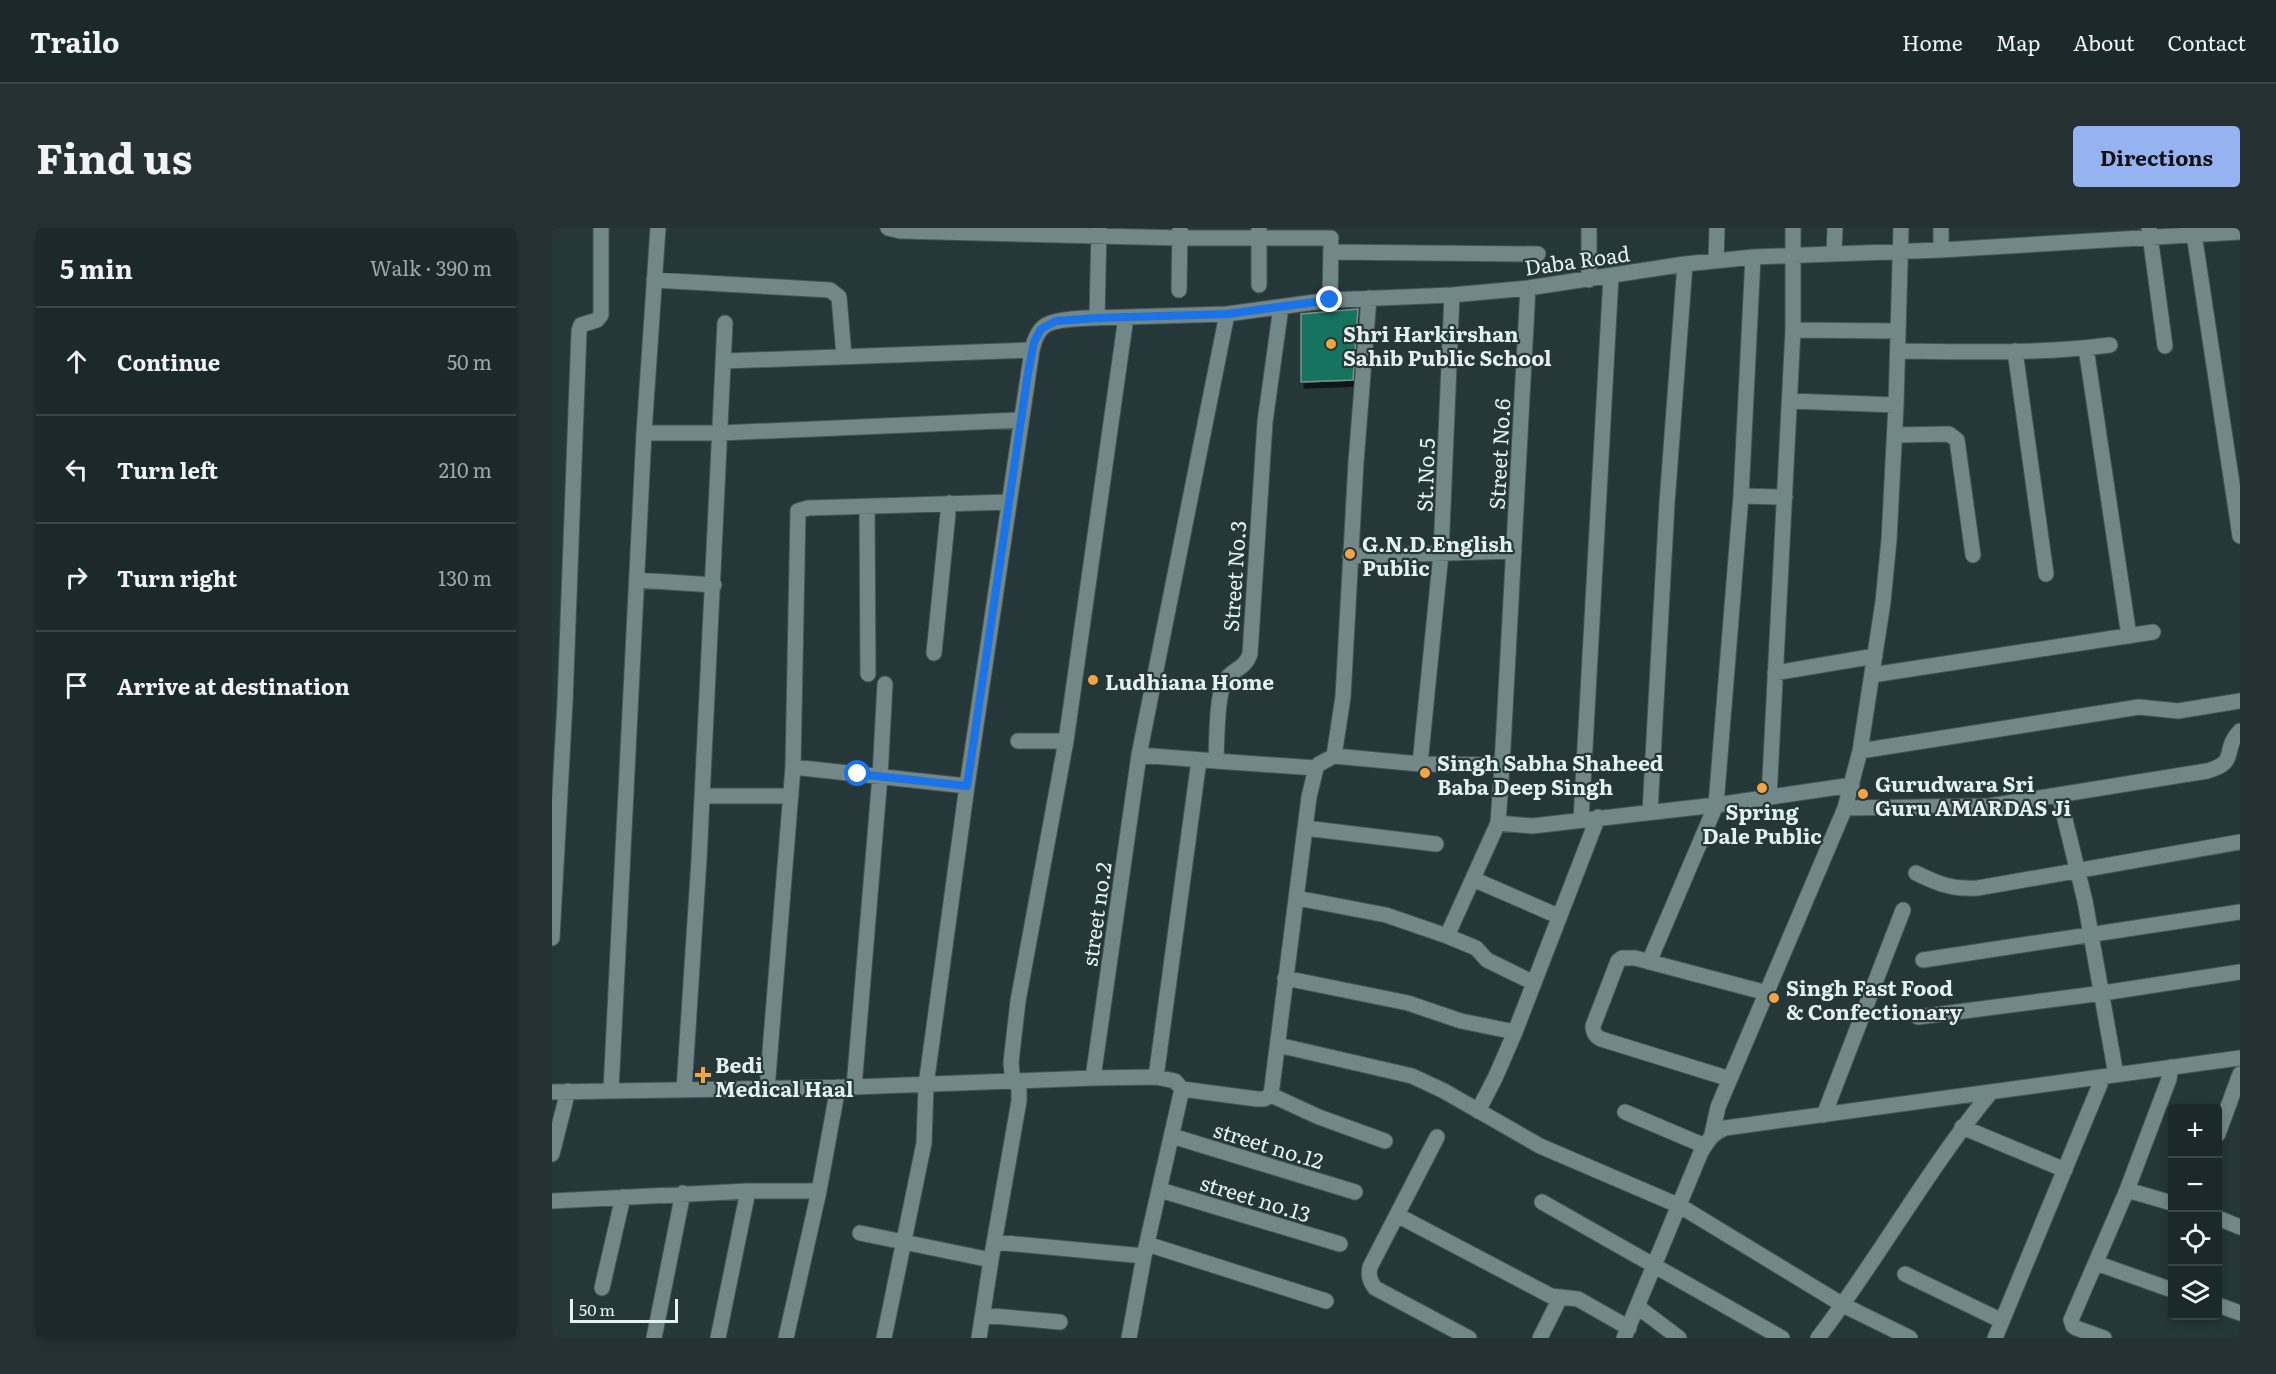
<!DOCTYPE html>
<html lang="en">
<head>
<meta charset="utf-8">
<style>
	:root { --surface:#1c292a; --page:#253132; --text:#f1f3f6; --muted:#a0a6a8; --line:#3a4547; --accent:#95b2f1 }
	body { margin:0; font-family:Literata,serif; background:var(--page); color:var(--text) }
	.controls { position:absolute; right:18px; bottom:18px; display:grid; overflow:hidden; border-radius:6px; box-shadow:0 3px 9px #0003 }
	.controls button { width:54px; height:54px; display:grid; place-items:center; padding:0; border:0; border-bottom:2px solid var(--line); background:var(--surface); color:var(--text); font:30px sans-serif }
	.scale { position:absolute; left:18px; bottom:15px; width:108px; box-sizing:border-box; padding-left:6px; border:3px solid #e5f0f1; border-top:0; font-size:16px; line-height:21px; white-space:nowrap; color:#e5f0f1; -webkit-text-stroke:4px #253738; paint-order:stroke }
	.stop { position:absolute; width:18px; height:18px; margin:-14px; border:4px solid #1a73e8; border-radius:50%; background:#fff }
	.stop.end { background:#1a73e8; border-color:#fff; box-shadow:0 2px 6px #0008 }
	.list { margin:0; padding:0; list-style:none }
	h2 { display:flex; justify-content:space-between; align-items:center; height:78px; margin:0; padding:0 24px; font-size:26px }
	h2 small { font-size:20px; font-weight:400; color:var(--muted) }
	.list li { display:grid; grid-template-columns:39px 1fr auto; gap:18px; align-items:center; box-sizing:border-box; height:108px; padding:0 24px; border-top:2px solid var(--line) }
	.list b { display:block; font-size:22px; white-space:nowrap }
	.list em { font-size:20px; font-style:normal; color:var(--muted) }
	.icon { flex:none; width:33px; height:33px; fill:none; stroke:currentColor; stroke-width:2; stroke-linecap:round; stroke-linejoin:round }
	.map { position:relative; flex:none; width:1688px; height:1110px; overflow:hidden; border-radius:6px }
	header { display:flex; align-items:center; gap:36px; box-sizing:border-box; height:84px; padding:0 30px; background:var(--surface); border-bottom:2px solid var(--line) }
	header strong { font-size:28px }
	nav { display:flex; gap:33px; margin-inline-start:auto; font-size:21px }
	.intro { display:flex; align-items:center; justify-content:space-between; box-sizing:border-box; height:144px; padding:0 36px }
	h1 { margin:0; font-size:42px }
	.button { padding:15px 27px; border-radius:6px; background:var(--accent); color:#111; font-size:21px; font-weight:700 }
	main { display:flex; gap:36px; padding:0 36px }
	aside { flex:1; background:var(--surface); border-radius:6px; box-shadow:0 3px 9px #0003 }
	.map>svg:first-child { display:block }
</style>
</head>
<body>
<header>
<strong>Trailo</strong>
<nav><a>Home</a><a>Map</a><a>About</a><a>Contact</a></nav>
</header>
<div class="intro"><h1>Find us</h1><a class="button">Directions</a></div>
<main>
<aside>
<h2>5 min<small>Walk · 390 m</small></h2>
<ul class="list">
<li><svg class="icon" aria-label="ahead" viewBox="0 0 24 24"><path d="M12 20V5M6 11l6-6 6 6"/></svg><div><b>Continue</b></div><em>50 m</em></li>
<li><svg class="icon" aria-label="left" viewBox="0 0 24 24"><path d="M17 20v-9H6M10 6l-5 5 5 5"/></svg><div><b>Turn left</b></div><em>210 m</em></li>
<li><svg class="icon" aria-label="right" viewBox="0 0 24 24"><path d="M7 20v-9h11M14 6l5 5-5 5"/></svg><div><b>Turn right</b></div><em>130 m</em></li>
<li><svg class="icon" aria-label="arrive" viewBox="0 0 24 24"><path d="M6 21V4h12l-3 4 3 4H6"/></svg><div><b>Arrive at destination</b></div></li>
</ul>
</aside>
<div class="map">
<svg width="1688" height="1110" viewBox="0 0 1688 1110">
	<defs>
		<filter id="shadow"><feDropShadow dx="3.5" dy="6" stdDeviation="0" flood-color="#0009"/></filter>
	</defs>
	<rect width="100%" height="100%" fill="#253738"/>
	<path fill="#187360" stroke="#7d918b" stroke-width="1.5" filter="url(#shadow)" d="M806,81l-5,71 -52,2v-68z"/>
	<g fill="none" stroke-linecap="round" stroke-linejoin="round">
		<defs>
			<path id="minor" d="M336,0l12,3 280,7h151
				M707,0v57
				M1597,0l16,118
				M1642,6l46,302
				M1389,22v-22
				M779,24l207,2
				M1282,25l1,-25
				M1164,33l1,-33
				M102,52l176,10 9,7 5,59
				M1037,52v-52
				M627,62l1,-62
				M778,72l1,-57
				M574,89l101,-3
				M545,90l2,-90
				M1241,102l105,1
				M1534,120l43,288
				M1346,123c71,1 142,3 212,-6
				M1463,123l31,223
				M173,133l307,-11
				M1238,173l106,4
				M92,205h76l301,-13
				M1343,207l54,-1 8,6 16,115
				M1189,268l44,1
				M315,279l1,167
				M798,328l164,-5
				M85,352l77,5
				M382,425l15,-150
				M1223,445l100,-17
				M1320,447l281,-43
				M466,513h48
				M1308,523l279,-44 39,4 62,-10
				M587,527l77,6c1,-19 0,-65 9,-80 7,-13 19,-10 25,-27l15,-232 16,-115
				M782,528l86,8 82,1 26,-477
				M664,533l100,7
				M868,536l21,-211 11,-258
				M950,537l-4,58 34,3 184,-21 136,-20
				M241,539l174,19
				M1507,567l26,106 31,174
				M151,568h88
				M1217,570l24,-468v-102
				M1293,580l144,-2 218,-35c33,-9 14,-21 33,-40
				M1098,584l17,-309 18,-239
				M1029,592l30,-544
				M753,600l131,16
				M1364,645c22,11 38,17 62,15l262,-46
				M921,651l85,37
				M745,670l89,17 61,21 29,12 11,12 47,23
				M895,708l51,-113
				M0,710l13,-236 14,-371 2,-6 16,-5 4,-5v-87
				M1371,732l317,-48
				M1097,734l67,-157 25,-309 12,-239
				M733,750l123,25 53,18 54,11 83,-215
				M1366,789l185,-24 137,-21
				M726,817l134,31 32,15 96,55 140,60 163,99 67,33
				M604,849l43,-317
				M541,850l46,-323 88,-441 103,-14 122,-5 76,-7 157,-24 68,-7 188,-7 299,-18
				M1178,851l-129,-40c-6,-3 -8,-6 -8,-13l25,-65 4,-3h13l132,35
				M302,859l26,-311 5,-92
				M215,861l26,-322 5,-256 10,-3 201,-6
				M630,861l75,10h7l7,-4 38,-298 7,-29 3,-4 15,-8 9,-59 13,-235 13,-164
				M59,862l33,-657 14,-205
				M132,862l15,-230 26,-537
				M0,864l302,-5 239,-9 63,-1 19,4 7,8 -38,167 -15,82
				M719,867l48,22 66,24
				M926,883l18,-35 19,-44
				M1073,884l80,34
				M1272,887l79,-205
				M1410,899l103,43
				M1160,906l6,-27 127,-299 15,-57 23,-149 6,-62 7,-135 5,-177
				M1666,906l22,-60
				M620,908l183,56
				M885,909l-67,130c-2,9 0,14 5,21l94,50
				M0,926l16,-63
				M608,962l180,54
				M1575,962l45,13
				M267,963l19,-104
				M0,973l196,-10h71l-33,147
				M990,974l240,136
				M845,987l154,81 27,3 51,29
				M1666,990l22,9
				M308,1005l131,27
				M442,1014l150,14
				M595,1016l179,57
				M1544,1035l76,27
				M1353,1046l97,47
				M50,1060l21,-91
				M1666,1077l22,8
				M1086,1079l41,31
				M431,1087l77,7
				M102,1110l29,-145
				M166,1110l30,-147
				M332,1110l40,-195 2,-58 41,-299 65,-436c2,-9 6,-20 14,-25 15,-9 61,-7 80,-8l-60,424 -48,260 -7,61 1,12 7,15v12l-28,159 -12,78
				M988,1110l20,-40
				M1072,1110l77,-186c7,-11 11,-19 24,-24l515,-70
				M1266,1110c61,-80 109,-168 173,-246
				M1443,1110l108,-261
				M1552,1110l-28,-10 -3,-2 -2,-6 56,-130 42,-111 2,-12"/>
		</defs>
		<use href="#minor" stroke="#455556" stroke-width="17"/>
		<use href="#minor" stroke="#728788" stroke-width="15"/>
	</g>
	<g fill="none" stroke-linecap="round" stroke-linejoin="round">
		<path stroke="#1a73e8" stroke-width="8" d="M306,546l109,12 61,-413 6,-31 7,-13 15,-8 41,-3 130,-4 103,-14"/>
	</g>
	<g fill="#f4a443" stroke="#253738" stroke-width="2">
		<circle cx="779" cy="116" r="6"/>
		<circle cx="798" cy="326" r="6"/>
		<circle cx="541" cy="452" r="6"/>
		<circle cx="873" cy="545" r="6"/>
		<circle cx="1210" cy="560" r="6"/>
		<circle cx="1311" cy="566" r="6"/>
		<circle cx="1222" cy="770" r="6"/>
		<path d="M148 838h6v6h6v6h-6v6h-6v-6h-6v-6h6z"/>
	</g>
	<g text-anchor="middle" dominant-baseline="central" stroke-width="4.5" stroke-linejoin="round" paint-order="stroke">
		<g font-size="21" fill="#e5f0f1" stroke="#253738">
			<text transform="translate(1025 31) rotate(-8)">Daba Road</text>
			<text transform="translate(946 226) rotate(-87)">Street No.6</text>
			<text transform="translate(872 247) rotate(-88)">St.No.5</text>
			<text transform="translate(681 348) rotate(-86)">Street No.3</text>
			<text transform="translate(543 686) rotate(-82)">street no.2</text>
			<text transform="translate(717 916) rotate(17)">street no.12</text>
			<text transform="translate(704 969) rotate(17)">street no.13</text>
		</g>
		<g font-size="21" font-weight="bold" fill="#e5f0f1" stroke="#253738" text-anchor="start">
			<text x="791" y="104">Shri Harkirshan<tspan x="791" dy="24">Sahib Public School</tspan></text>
			<text x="810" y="314">G.N.D.English<tspan x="810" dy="24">Public</tspan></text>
			<text x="553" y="452">Ludhiana Home</text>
			<text x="885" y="533">Singh Sabha Shaheed<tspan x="885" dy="24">Baba Deep Singh</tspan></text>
			<text x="1323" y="554">Gurudwara Sri<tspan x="1323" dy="24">Guru AMARDAS Ji</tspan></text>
			<text x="1210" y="582" text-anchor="middle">Spring<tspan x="1210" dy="24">Dale Public</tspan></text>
			<text x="1234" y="758">Singh Fast Food<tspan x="1234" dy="24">&amp; Confectionary</tspan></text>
			<text x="163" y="835">Bedi<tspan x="163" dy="24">Medical Haal</tspan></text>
		</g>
	</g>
</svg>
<div class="controls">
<button>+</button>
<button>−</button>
<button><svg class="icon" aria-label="locate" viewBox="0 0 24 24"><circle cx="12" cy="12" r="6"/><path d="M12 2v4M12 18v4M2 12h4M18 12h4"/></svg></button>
<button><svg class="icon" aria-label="layers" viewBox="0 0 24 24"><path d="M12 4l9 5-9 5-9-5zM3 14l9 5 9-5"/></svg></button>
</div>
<div class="scale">50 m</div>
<div class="stop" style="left:306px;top:546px"></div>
<div class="stop end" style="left:778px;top:72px"></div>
</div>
</main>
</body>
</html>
